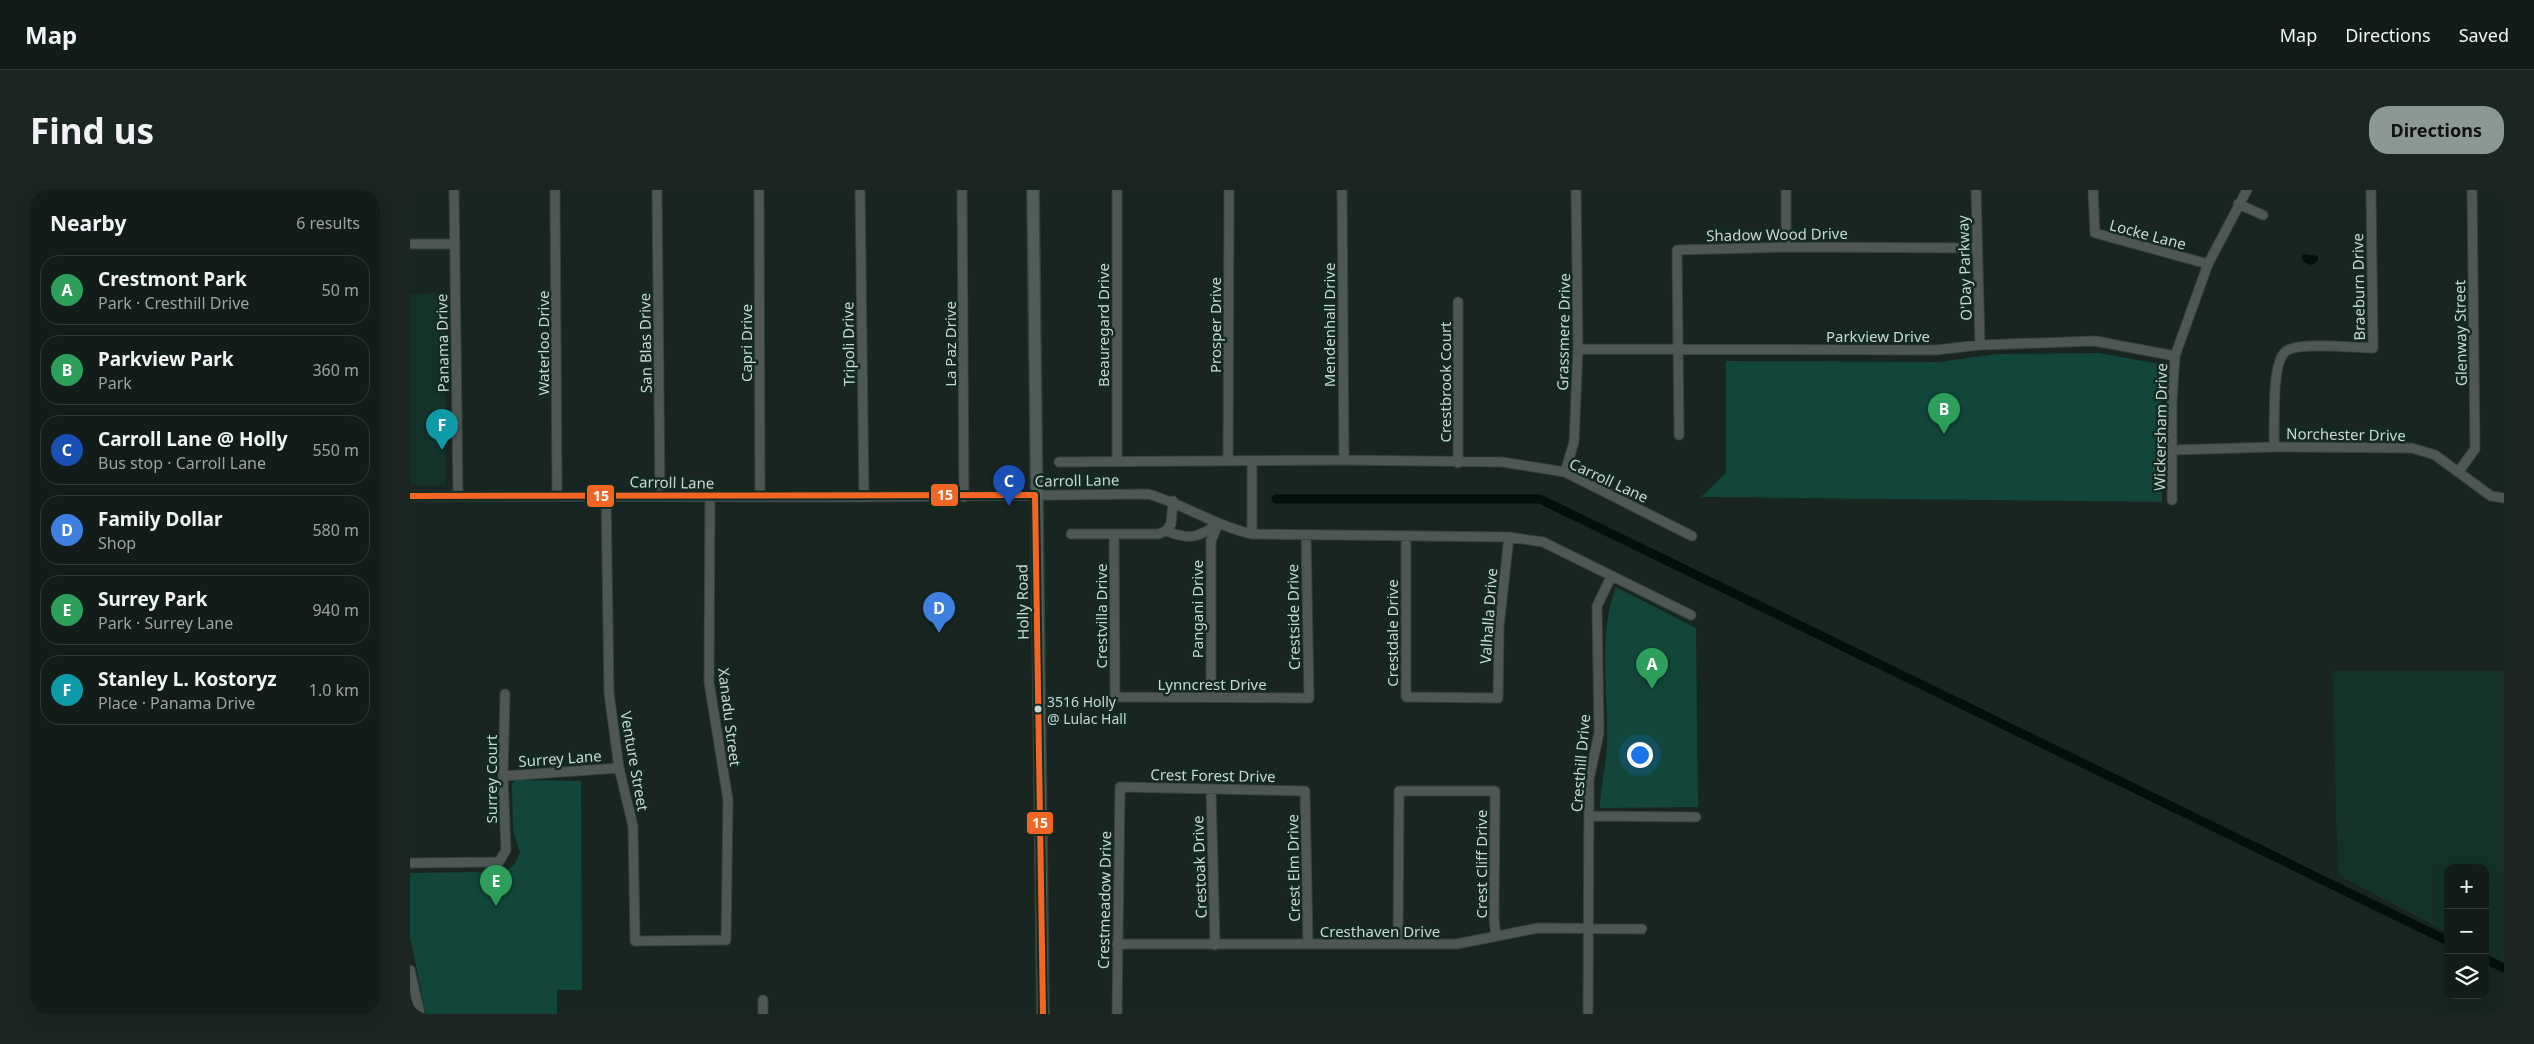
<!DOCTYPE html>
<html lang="en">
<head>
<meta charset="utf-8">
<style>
	:root { --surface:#121c19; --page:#1b2522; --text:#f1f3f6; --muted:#9ca1a2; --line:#313a38; --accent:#8b9893 }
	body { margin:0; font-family:"Noto Sans",sans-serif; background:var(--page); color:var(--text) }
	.controls { position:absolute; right:15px; bottom:15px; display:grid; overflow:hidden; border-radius:10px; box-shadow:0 5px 20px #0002 }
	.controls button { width:45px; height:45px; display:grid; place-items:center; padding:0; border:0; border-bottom:1px solid var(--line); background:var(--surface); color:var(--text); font:25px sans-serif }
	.you { position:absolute; left:1229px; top:564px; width:18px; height:18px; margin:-12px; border:4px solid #fff; border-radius:50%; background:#1a73e8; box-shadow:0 0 0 8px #1a73e833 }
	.badge { display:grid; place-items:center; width:32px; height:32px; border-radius:50%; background:var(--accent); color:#fff; font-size:16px; font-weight:700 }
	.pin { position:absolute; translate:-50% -41px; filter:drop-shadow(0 1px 2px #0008) }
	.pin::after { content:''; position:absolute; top:26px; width:18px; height:15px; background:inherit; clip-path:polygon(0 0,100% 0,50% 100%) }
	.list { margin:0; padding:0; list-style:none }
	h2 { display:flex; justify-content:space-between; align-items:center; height:65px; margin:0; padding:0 20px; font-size:21px }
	h2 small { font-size:16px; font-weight:400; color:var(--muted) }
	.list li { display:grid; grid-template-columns:32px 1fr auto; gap:15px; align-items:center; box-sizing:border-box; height:70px; margin:0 10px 10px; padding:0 10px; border:1px solid var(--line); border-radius:20px }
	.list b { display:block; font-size:19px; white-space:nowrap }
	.list p { margin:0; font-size:16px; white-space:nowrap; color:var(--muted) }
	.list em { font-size:16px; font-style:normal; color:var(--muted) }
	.icon { flex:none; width:28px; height:28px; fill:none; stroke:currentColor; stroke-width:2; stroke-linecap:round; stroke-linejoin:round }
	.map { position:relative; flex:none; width:2094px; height:824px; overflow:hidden; border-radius:20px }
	header { display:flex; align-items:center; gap:30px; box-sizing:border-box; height:70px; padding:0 25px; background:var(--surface); border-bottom:1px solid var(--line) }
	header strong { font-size:24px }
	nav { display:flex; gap:28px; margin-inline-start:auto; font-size:18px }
	.intro { display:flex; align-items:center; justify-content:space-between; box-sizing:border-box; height:120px; padding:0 30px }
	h1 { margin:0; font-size:35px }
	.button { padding:12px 22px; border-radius:20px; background:var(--accent); color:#111; font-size:18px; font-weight:700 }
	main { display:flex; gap:30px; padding:0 30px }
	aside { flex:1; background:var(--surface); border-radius:20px; box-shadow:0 5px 20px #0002 }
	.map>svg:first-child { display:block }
</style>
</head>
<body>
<header>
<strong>Map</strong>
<nav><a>Map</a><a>Directions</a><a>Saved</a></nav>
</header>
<div class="intro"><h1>Find us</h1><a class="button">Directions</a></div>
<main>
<aside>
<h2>Nearby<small>6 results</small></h2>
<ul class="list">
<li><span class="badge" style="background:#2e9e5b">A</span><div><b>Crestmont Park</b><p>Park · Cresthill Drive</p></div><em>50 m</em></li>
<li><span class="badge" style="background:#2e9e5b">B</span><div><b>Parkview Park</b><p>Park</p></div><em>360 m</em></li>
<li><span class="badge" style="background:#1a4fb4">C</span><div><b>Carroll Lane @ Holly</b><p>Bus stop · Carroll Lane</p></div><em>550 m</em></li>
<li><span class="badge" style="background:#3f7fe0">D</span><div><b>Family Dollar</b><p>Shop</p></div><em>580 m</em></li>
<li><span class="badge" style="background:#2e9e5b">E</span><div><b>Surrey Park</b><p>Park · Surrey Lane</p></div><em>940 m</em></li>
<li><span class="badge" style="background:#0f9aa8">F</span><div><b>Stanley L. Kostoryz</b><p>Place · Panama Drive</p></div><em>1.0 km</em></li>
</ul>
</aside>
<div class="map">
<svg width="2094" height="824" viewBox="0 0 2094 824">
	<rect width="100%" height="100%" fill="#182521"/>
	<path fill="#14322a" d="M35,103l1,192h-36v-191z
		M1922,481h172v292l-19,-10v-85h-37v65l-110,-58z"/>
	<path fill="#12463a" d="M1689,163l66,12 -3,30v107l-461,-5 25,-24v-112l213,1 58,-8z
		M1206,397l80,41 2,179 -98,1c0,-21 6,-41 7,-61 2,-52 -10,-111 9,-160z
		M105,590l66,1 1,209h-25v24h-131l-16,-77v-64l67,-1 23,3 14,-10 6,-12 -7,-23 -1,-46z"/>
	<path fill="#020f0b" d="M1893,64l15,2v4l-6,5 -7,-2 -3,-4z"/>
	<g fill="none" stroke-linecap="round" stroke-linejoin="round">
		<path stroke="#020f0b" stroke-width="9" d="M866,309h264l908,442
			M2075,769l19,9"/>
		<defs>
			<path id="minor" d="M44,0l4,306
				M145,0l2,305
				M247,0l3,305
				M349,0l1,306
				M450,0l4,307
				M552,0l2,307
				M932,0l2,270
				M1376,0v57
				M1566,0l4,155
				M1683,0l2,43 113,31
				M1828,14l25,11
				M0,54h45
				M1168,159l358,1 44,-5 115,-4 80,15
				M1269,245l-2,-185 109,-3 190,1
				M1864,257c1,-21 -3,-82 11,-95 11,-11 71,-4 88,-4l-2,-158
				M1763,260l101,-3 138,1 23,7 56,41 13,2
				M818,270l1,-270
				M707,271v-271
				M649,272l285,-2 158,2 63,10 127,64
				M1048,273v-161
				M2049,281l16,-22 -3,-259
				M1155,282l9,-30 4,-93 -2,-159
				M196,305l3,198 10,75 14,58 2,115 91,-1 2,-140 -19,-118 1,-186
				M0,306l454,1 284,-3c36,10 67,32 104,40l257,3 34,5 148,73
				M1762,310v-99l3,-45 33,-92 39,-74
				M756,341c23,9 32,7 52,-7
				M661,344h87l8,-3 5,-7 2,-23
				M704,344l1,163 194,1 -3,-163
				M842,344v-73
				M996,346v161l92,1 1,-72 10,-89
				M801,507v-156l7,-17
				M93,586l116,-8
				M801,600l4,155
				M1179,626l107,1
				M0,673l89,-1 7,-12 -3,-74 2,-82
				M707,754h340l81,-16 104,1
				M988,754l1,-153h96l-1,128 2,17
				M0,780l10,44
				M353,824v-14
				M707,824l3,-227 185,4 3,153
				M1178,824l1,-235 10,-46 -2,-127 14,-29"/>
			<path id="major" d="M623,0l10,824"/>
		</defs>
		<use href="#minor" stroke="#37413e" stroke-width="11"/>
		<use href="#major" stroke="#37413e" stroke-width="14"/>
		<use href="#minor" stroke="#4e5754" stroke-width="9"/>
		<use href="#major" stroke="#4f5e5a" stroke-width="11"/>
		<defs>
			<path id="bus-1" d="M0,306l625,-1 8,519"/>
		</defs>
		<use href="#bus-1" stroke="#132a23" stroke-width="10"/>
		<use href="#bus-1" stroke="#f26522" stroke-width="6"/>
	</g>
	<circle fill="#c9d6d1" stroke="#132a23" stroke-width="2" cx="628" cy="519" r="4.5"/>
	<g text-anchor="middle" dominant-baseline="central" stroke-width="5" stroke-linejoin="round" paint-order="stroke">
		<g font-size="14" fill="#c9d6d1" stroke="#132a23" text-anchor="start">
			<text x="637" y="511">3516 Holly<tspan x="637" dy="17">@ Lulac Hall</tspan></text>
		</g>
		<g font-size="15" fill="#c9d6d1" stroke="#132a23">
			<text transform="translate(1367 44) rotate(-1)">Shadow Wood Drive</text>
			<text transform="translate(1738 44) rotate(15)">Locke Lane</text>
			<text transform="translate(1554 78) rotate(-92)">O'Day Parkway</text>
			<text transform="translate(1948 97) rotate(-91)">Braeburn Drive</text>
			<text transform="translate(693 135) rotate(-90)">Beauregard Drive</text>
			<text transform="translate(805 135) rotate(-90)">Prosper Drive</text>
			<text transform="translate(919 135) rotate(-90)">Mendenhall Drive</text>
			<text transform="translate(1153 142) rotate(-89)">Grassmere Drive</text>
			<text transform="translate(2050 143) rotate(-91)">Glenway Street</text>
			<text x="1468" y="146">Parkview Drive</text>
			<text transform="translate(32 153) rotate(-91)">Panama Drive</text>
			<text transform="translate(133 153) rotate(-90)">Waterloo Drive</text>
			<text transform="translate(235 153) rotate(-91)">San Blas Drive</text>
			<text transform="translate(336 153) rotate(-90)">Capri Drive</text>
			<text transform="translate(438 154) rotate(-91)">Tripoli Drive</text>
			<text transform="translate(540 154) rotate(-90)">La Paz Drive</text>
			<text transform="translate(1035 192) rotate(-90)">Crestbrook Court</text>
			<text transform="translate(1750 237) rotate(-89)">Wickersham Drive</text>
			<text transform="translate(1936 244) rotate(1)">Norchester Drive</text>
			<text transform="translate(667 290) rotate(-1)">Carroll Lane</text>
			<text transform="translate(1199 290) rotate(25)">Carroll Lane</text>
			<text transform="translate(262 292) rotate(1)">Carroll Lane</text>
			<text transform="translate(612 412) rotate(-91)">Holly Road</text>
			<text transform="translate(787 419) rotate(-90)">Pangani Drive</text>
			<text transform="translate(691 426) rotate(-90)">Crestvilla Drive</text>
			<text transform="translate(1078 426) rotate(-86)">Valhalla Drive</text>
			<text transform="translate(883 427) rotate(-91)">Crestside Drive</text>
			<text transform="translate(982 443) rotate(-90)">Crestdale Drive</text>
			<text x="802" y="494">Lynncrest Drive</text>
			<text transform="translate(320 527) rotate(83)">Xanadu Street</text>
			<text transform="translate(150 568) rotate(-4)">Surrey Lane</text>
			<text transform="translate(225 571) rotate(80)">Venture Street</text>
			<text transform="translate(1170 573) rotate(-85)">Cresthill Drive</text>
			<text transform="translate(803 585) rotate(1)">Crest Forest Drive</text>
			<text transform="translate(81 589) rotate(-90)">Surrey Court</text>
			<text transform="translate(1071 674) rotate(-90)">Crest Cliff Drive</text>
			<text transform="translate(789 677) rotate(-92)">Crestoak Drive</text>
			<text transform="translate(883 678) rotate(-91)">Crest Elm Drive</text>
			<text transform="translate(694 710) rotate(-89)">Crestmeadow Drive</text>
			<text x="970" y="741">Cresthaven Drive</text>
		</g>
	</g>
	<g stroke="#132a23" stroke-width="2">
		<rect x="520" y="293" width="29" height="24" rx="5" fill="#f26522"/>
		<rect x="176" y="294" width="29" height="24" rx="5" fill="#f26522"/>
		<rect x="616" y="621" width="28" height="24" rx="5" fill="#f26522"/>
	</g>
	<g font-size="14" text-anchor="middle" font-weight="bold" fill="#fff">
		<text x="535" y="310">15</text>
		<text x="191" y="311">15</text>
		<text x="630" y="638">15</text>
	</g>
</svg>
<div class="controls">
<button>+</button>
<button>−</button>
<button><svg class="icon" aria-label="layers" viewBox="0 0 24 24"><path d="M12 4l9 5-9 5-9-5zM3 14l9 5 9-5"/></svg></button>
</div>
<div class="you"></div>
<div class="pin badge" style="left:1242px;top:499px;background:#2e9e5b">A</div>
<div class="pin badge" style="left:1534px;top:244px;background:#2e9e5b">B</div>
<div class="pin badge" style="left:599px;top:316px;background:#1a4fb4">C</div>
<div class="pin badge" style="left:529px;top:443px;background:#3f7fe0">D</div>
<div class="pin badge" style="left:86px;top:716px;background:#2e9e5b">E</div>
<div class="pin badge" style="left:32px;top:260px;background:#0f9aa8">F</div>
</div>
</main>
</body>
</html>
